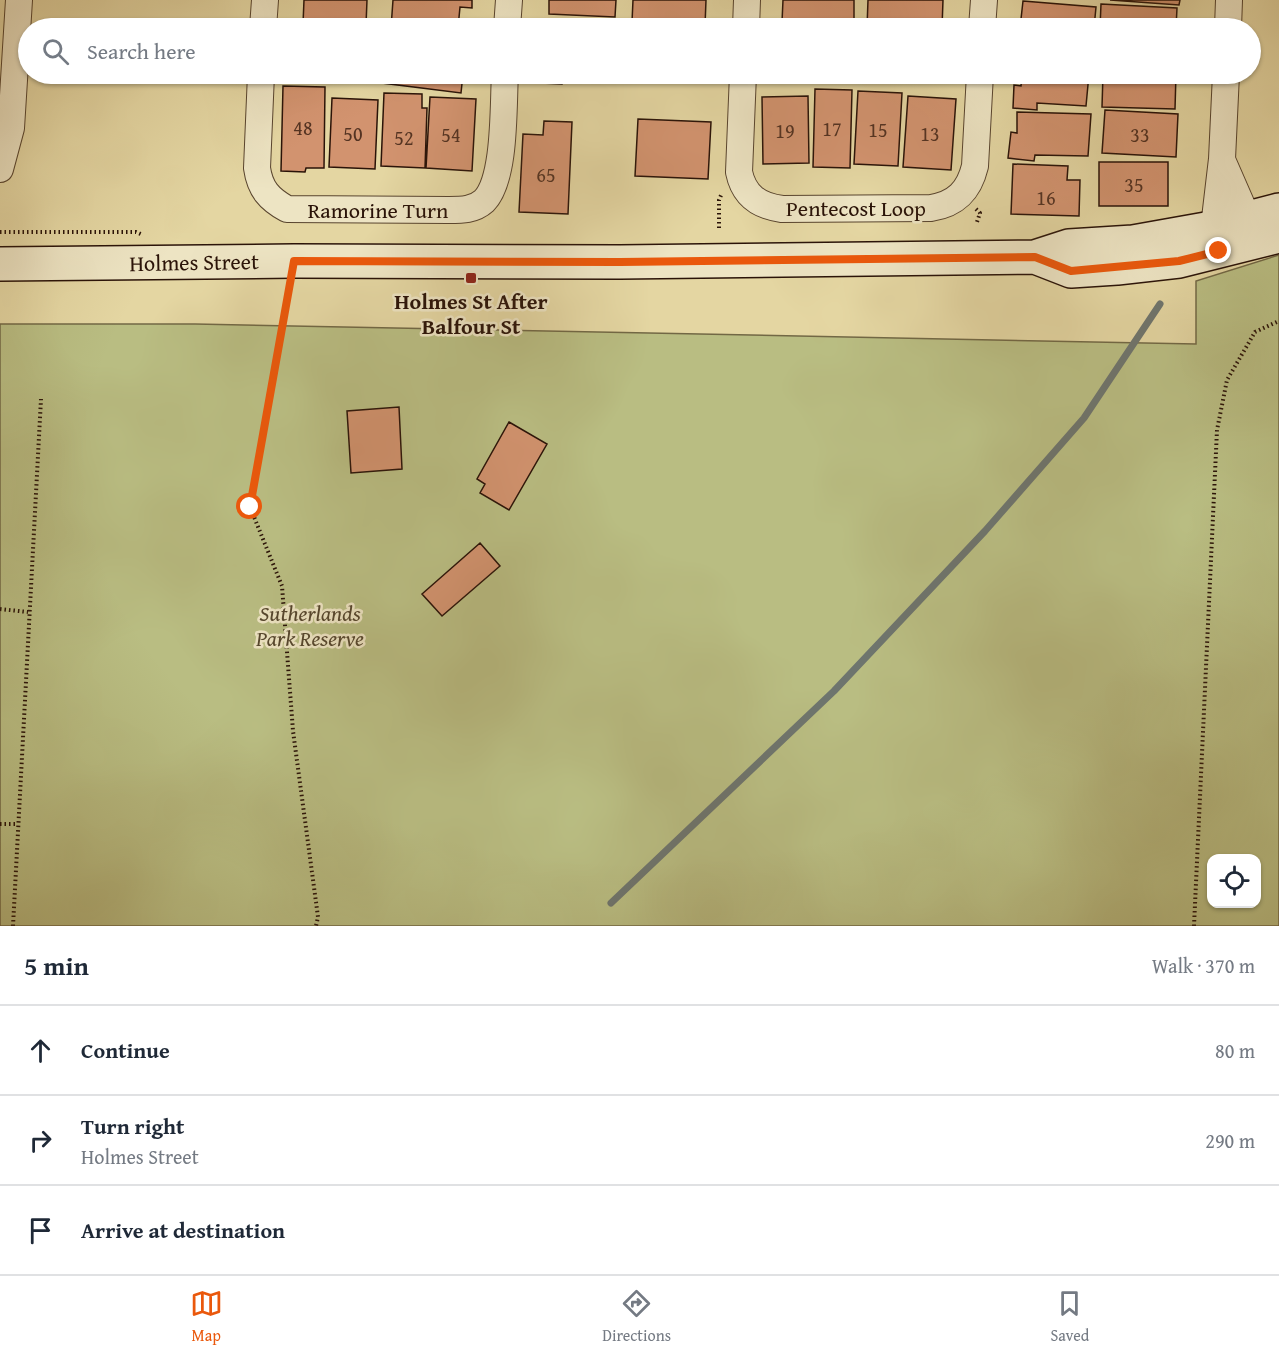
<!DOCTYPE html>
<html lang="en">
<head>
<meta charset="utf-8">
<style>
	:root { --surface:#fff; --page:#f2f2f3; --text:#1f2937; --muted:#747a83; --line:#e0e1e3; --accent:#ea580c }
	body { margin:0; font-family:"Gentium Book Plus",serif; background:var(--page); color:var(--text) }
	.controls { position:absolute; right:18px; bottom:18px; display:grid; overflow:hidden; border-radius:12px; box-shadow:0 2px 4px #0004 }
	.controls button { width:54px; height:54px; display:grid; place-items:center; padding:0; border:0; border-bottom:2px solid var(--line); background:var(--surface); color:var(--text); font:30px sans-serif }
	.stop { position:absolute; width:18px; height:18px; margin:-14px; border:4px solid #ea580c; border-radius:50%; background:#fff }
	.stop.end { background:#ea580c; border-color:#fff; box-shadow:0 2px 6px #0008 }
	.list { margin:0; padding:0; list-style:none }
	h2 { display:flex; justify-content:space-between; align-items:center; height:78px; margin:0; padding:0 24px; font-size:26px }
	h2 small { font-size:20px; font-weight:400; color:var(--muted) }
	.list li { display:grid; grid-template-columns:39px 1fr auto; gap:18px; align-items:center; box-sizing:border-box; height:90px; padding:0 24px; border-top:2px solid var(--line) }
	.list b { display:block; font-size:22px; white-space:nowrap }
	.list p { margin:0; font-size:20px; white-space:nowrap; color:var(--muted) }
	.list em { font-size:20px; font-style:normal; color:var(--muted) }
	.icon { flex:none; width:33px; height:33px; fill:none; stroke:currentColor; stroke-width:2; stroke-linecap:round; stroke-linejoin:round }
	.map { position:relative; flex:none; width:1279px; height:926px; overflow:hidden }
	.search { position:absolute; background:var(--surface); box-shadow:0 2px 4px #0004; left:18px; right:18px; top:18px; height:66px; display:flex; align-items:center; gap:15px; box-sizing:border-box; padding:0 21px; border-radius:33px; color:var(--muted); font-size:22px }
	.sheet { height:348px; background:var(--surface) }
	nav { display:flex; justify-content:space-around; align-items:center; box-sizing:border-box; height:84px; border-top:2px solid var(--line); background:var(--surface); font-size:16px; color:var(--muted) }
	nav a { display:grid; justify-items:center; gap:3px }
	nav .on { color:var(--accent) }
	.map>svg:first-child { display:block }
</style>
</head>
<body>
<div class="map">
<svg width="1279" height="926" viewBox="0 0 1279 926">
	<rect width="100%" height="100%" fill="#e4d6a2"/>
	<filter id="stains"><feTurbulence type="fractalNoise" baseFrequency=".00333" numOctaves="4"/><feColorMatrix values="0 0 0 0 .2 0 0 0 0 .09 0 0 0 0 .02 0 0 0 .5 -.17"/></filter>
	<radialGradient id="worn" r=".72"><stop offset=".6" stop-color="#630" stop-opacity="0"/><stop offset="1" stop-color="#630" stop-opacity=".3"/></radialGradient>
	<path fill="#b9bd82" stroke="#726845" stroke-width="1.5" fill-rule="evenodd" d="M1279,255v671h-1279v-602h195l1001,20v-63zM1212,858h44v46h-44z"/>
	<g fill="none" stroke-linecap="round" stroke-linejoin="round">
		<path stroke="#6e756e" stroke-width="7" d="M611,903l223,-212 151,-160 99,-113 76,-114"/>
	</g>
	<path fill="#d2936f" stroke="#2a1308" stroke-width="1.5" d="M304,0h63l-1,25 -63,-1z
		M393,0h79v8l-12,-1 -2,21h-67z
		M549,0h67l-1,17 -66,-3z
		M633,0h73l-1,26 -73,-4z
		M783,0h71v24l-72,-2z
		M868,0h75l-1,28h-75z
		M1110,0h70l-1,5z
		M1023,1l73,6 -2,21h-74z
		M1101,4l76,4 -1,20h-76z
		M544,19l76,4v5h-76z
		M302,74h68v4l-68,-1z
		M383,74h80l-2,19 -79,-10z
		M541,74h22l-1,10 -21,-1z
		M630,74h75v6l-75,-1z
		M780,74h73v9l-74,-2z
		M865,74h75v8l-75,-1z
		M1022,74h67l-3,32 -49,-3v7l-24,-2 1,-23 7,1z
		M1103,74h73l-1,35 -73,-2z
		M283,86l42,1 -1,81h-18l-1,4 -24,-1z
		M815,89l37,1 -2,78 -37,-1z
		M858,91l44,2 -4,73 -44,-2z
		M384,93l38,1v14h5l-2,60 -44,-2z
		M808,96l1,67 -46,1 -1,-67z
		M908,96l48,3 -5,71 -48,-3z
		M430,97l46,2 -4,72 -46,-3z
		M332,98l46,2 -3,69 -46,-2z
		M1105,110l73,4 -2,43 -74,-4z
		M1017,112l74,2 -3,42 -53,-1 -1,6 -26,-3 3,-26 6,1z
		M638,119l73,3 -3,57 -73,-3z
		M544,121l28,1 -4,92 -49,-2 4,-78 20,1z
		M1099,162h69v44h-69z
		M1013,164l55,2 -1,14h13l-1,36 -68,-2z
		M399,407l3,62 -51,4 -4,-62z
		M509,422l38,22 -38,66 -29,-17 5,-9 -8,-5z
		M480,543l20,23 -58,50 -20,-22z"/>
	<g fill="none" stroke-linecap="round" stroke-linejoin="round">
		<defs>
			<path id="street" d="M263,28l2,-28
				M507,28l2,-28
				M746,28l1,-28
				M982,28l2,-28
				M1228,28l1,-28
				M261,74l-4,94c3,21 12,31 30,41l162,1c13,0 25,0 35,-9 22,-22 19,-96 21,-127
				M743,74l-4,98c5,24 20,34 43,37l149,-1c25,-4 38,-17 44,-42l5,-92
				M1223,162l31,71
				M0,169l11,-41 8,-128
				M1217,243l-3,-16 8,-68 4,-85"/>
			<path id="secondary" d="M1035,257l36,14 46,-3 62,-7 100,-25
				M0,264l294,-3 326,1 415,-5 34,-11 64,-4 73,-13 73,-19"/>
		</defs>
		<use href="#street" stroke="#58442e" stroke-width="28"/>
		<use href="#secondary" stroke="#2a1308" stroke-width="36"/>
		<path stroke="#2a1308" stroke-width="4" stroke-dasharray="1.5 3" stroke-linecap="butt" d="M976,209l4,4 -3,9
			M719,228v-28l3,-7
			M0,232h136l7,3
			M289,288l-39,219 32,79 11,145 25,186 -2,9
			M0,609l28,3
			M0,824h17
			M13,926l28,-527
			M1194,926l23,-496 10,-50 28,-48 24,-11"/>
		<use href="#street" stroke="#ede4c3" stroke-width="26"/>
		<use href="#secondary" stroke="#ede4c3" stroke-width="33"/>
	</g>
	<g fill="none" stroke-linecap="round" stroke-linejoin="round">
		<path stroke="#ea580c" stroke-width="8" d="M250,507l44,-246 326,1 415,-5 36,14 108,-10 40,-10"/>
	</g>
	<rect fill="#8f2418" stroke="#ede4c3" stroke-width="2" x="465" y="272" width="12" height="12" rx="3"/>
	<g text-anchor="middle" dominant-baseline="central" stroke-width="5" stroke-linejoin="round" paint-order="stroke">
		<g font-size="20" fill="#543322">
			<text x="303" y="127">48</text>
			<text x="832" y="128">17</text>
			<text x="878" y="129">15</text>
			<text x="785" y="130">19</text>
			<text x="353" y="133">50</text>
			<text x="930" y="133">13</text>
			<text x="451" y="134">54</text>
			<text x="1140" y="134">33</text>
			<text x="404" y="137">52</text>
			<text x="546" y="174">65</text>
			<text x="1134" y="184">35</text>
			<text x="1046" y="197">16</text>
		</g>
		<g font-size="22" fill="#2a1308" stroke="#ede4c3">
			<text x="856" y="208">Pentecost Loop</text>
			<text x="378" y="210">Ramorine Turn</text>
			<text transform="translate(194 262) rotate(-1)">Holmes Street</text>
		</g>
		<g font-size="22" font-weight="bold" fill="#2a1308" stroke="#ede4c3">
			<text x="471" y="301">Holmes St After<tspan x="471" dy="25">Balfour St</tspan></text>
		</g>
		<g font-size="22" font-style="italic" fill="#55462d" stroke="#ede4c3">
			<text x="310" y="613">Sutherlands<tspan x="310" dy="25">Park Reserve</tspan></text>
		</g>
	</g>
	<rect width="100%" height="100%" filter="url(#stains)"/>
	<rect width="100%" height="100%" fill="url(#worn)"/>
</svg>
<div class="controls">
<button><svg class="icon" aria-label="locate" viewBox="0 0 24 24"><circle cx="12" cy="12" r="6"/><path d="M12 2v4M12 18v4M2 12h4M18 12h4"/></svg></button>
</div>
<div class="stop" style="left:250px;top:507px"></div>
<div class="stop end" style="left:1219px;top:251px"></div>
<div class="search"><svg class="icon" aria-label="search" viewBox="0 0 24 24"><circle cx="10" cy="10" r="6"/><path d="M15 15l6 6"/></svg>Search here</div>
</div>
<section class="sheet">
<h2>5 min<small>Walk · 370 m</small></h2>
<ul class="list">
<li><svg class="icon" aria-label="ahead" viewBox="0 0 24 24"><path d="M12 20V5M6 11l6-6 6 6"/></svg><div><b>Continue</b></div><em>80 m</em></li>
<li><svg class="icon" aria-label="right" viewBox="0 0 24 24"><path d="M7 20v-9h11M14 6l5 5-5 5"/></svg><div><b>Turn right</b><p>Holmes Street</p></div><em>290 m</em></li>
<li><svg class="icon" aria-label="arrive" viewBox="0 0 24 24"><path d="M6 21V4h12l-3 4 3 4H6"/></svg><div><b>Arrive at destination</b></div></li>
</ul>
</section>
<nav>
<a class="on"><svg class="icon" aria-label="map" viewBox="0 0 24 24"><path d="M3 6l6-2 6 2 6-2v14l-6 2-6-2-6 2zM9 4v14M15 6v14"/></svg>Map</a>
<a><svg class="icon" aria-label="directions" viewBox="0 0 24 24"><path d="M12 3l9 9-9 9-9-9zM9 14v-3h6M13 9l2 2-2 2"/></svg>Directions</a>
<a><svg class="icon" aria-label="saved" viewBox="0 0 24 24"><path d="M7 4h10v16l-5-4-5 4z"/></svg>Saved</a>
</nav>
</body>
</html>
